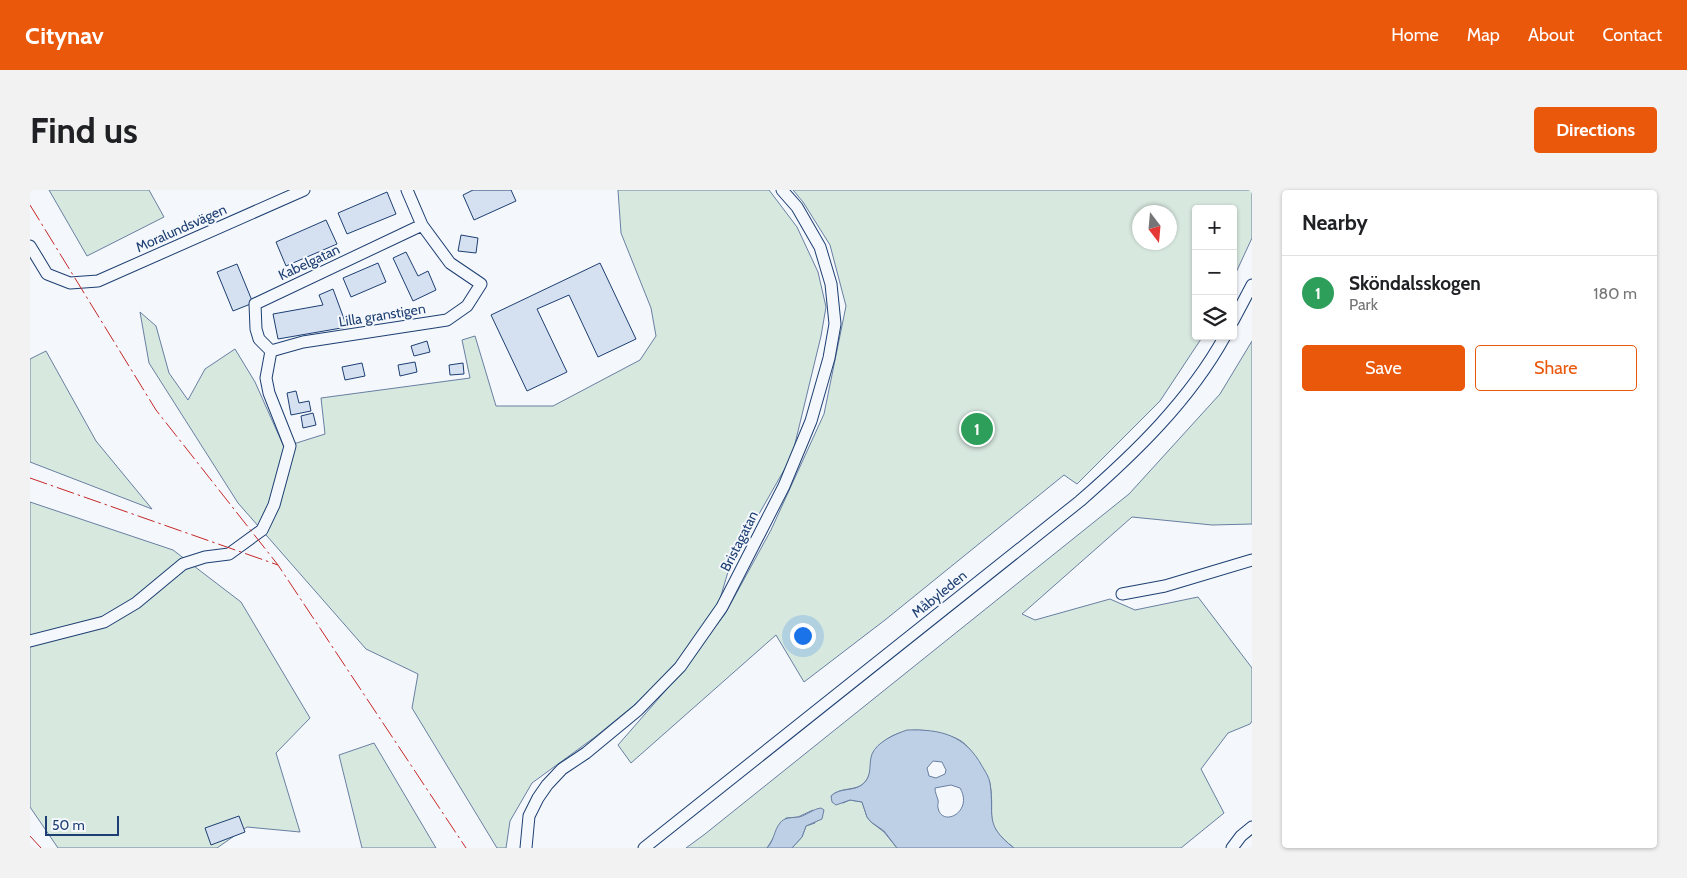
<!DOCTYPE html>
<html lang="en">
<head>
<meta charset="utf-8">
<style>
	:root { --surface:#fff; --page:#f2f2f2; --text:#202124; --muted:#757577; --line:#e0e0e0; --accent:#ea580c }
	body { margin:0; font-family:Cabin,sans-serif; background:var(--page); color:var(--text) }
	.controls { position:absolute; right:15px; top:15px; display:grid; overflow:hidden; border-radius:5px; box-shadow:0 1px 4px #0004 }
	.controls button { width:45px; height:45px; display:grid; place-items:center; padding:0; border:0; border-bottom:1px solid var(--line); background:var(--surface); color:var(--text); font:25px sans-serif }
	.compass { position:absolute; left:1102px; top:15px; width:45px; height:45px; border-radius:50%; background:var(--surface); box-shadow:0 1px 4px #0004; rotate:164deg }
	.scale { position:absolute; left:15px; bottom:12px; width:74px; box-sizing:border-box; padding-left:5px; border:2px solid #1d3f73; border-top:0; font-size:14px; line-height:18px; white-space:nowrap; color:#1d3f73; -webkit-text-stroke:4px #f4f7fb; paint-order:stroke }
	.you { position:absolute; left:772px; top:445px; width:18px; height:18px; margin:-12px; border:4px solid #fff; border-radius:50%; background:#1a73e8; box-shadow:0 0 0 8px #1a73e833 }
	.badge { display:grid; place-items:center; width:32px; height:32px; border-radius:50%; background:var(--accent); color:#fff; font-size:16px; font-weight:700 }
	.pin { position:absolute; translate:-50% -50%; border:2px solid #fff; box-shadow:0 1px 5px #0006 }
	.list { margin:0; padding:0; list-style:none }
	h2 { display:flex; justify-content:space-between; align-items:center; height:65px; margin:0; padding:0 20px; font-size:21px }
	h2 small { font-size:16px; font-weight:400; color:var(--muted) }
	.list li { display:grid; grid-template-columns:32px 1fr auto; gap:15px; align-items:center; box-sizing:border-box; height:75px; padding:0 20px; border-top:1px solid var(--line) }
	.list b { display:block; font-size:19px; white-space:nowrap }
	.list p { margin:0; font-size:16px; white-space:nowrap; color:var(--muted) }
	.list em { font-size:16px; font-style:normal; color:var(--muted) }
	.actions { display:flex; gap:10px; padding:15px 20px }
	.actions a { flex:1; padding:11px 0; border:1px solid var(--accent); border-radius:5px; text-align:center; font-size:18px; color:var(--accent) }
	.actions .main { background:var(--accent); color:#fff }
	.icon { flex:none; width:28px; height:28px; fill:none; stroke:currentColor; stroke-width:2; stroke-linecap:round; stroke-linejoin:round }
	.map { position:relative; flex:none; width:1222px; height:658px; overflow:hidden; border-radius:5px }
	header { display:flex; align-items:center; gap:30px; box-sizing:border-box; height:70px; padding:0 25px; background:var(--accent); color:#fff }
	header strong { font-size:24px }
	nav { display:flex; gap:28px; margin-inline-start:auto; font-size:18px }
	.intro { display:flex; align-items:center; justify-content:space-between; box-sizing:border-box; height:120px; padding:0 30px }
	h1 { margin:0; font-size:35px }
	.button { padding:12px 22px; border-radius:5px; background:var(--accent); color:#fff; font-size:18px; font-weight:700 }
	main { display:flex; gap:30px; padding:0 30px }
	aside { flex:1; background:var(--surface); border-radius:5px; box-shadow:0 1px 4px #0004 }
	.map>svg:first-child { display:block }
</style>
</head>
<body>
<header>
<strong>Citynav</strong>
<nav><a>Home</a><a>Map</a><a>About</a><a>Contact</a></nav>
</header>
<div class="intro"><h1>Find us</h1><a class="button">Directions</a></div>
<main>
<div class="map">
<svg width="1222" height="658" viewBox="0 0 1222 658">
	<rect width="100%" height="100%" fill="#f4f7fb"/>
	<path fill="#d7e8df" stroke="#687fa3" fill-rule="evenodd" d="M19,0h100l15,27 -77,39z
		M588,0h151l28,37 21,45 8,35 -5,29 -29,120 -62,109 -13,44 -52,71 -70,57 -63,46 -22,38 -4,27h-9l-85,-140 6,-34 -52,-25 -128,-146 -89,-140 -9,-51 16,14 13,47 19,27 17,-31 30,-20 20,33 29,65 41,-13 -4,-36 149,-20 -8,-38 13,-4 21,70h57l87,-46 16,-24 -5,-28 -30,-75z
		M763,0h459v48l-19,41v-70h-37v127h7l-43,65 -83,83 -13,-9 -179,145 -81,62 -28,-47 -145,128 -13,-18 55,-63 52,-68 46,-84 53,-116 22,-108 -16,-61 -27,-43zM1110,22h30v30h-30z
		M1222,151v183l-40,1 -80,-8 -110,97 13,6 75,-21 25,11 63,-13 54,71v53l-2,3 -22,9 -27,36 23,44 -43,35h-167c-33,-26 -18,-30 -24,-64 -1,-6 -6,-12 -9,-17 -17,-30 -21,-29 -54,-36 -17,-3 -37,2 -49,16 -9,10 -4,25 -13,35 -8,10 -24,4 -34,14l12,7 7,-3 12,2 5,15 4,5 13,10 13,16h-105l10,-11 4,-11 9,-3 -2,-13 -15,7 -12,1 -19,30h-81l19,-14 424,-340 91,-100z
		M16,161l50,90 56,68 -122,-47v-103z
		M0,312l143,48 68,52 69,116 -34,35 24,79 -53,-5 -30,21h-159l-28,-41z
		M344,553l62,105h-74l-23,-93z"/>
	<path fill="#bed0e5" stroke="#687fa3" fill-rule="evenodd" d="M877,540c34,-1 58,5 75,36 3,5 7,11 8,17 5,33 -7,41 24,65h-117l-13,-17 -13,-9 -4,-5 -5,-15 -12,-2 -14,5 -4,-3 -1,-6c9,-9 23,-4 32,-12 10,-9 5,-19 9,-30 5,-12 23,-20 35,-24zM903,571l9,1 4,8 -1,4 -9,4 -7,-2 -2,-8zM921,595l9,3c14,24 -18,40 -22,20 -1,-3 1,-6 0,-8 -1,-4 -3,-7 -3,-12z
		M791,618l3,2 -2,9 -16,7 -4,11 -10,11h-25c7,-7 7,-18 13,-25 4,-6 12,-5 19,-6 8,-2 14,-8 22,-9z"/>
	<path fill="#d5e0f0" stroke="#1d3f73" d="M443,0h38l5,11 -42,19 -11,-25z
		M357,2l9,22 -49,20 -9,-21z
		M296,30l11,24 -51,22 -10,-24z
		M431,45l17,3 -2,15 -18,-2z
		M376,62l12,24 10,-5 8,19 -23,11 -20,-43z
		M348,73l8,19 -35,15 -8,-19z
		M570,73l36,76 -38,18 -29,-62 -32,14 30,63 -40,19 -36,-76z
		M207,74l16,39 -20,8 -16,-39z
		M303,99l14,38 -69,12 -5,-25 50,-9 -4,-10z
		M397,151l3,11 -16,4 -3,-10z
		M385,172l2,10 -17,4 -2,-11z
		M332,173l3,13 -20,4 -3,-13z
		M433,173l1,11 -14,1 -1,-10z
		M266,201l3,12 10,-2 2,10 -20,4 -4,-22z
		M283,223l3,12 -13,3 -2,-12z
		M209,626l6,16 -34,13 -6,-17z"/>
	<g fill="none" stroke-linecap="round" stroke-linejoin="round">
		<defs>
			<path id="minor" d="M0,56l17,28 23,9 28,-2 206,-91
				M1203,131l19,-36
				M241,161l32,-9 144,-22 20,-14 14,-22 -31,-21 -28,-38 -15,-35
				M241,161l-12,-12 -3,-10 -1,-25 167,-79
				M1092,404l43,-8 87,-26
				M0,451l74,-19 32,-19 47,-39 22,-7 24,-3 33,-24 12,-25 16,-59 -21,-53 -3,-15 5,-27
				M496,658l3,-32 9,-18 9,-13 15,-16 24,-16 52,-43 42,-43 42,-60 62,-121 27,-65 18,-63 6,-34 -4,-40 -11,-37 -23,-40 -15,-17
				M614,658l436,-347c55,-48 109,-100 145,-165
				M1202,658l9,-12 11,-9"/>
		</defs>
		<use href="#minor" stroke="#1d3f73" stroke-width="13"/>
		<use href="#minor" stroke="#f4f7fb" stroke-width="11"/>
		<path stroke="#c62828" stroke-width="1" stroke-dasharray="18 4 2.5 4" stroke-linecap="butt" d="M0,15l126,205 122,155 188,283
			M0,288l248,87
			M0,646l11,12"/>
	</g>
	<g text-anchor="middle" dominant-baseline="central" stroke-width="4" stroke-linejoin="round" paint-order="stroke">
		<g font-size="14" fill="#1d3f73" stroke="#f4f7fb">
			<text transform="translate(151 38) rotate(-24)">Moralundsvägen</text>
			<text transform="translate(279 72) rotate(-25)">Kabelgatan</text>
			<text transform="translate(352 125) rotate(-9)">Lilla granstigen</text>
			<text transform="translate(709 351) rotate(-63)">Bristagatan</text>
			<text transform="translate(909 404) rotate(-39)">Måbyleden</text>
		</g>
	</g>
</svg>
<div class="controls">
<button>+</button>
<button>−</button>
<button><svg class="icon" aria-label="layers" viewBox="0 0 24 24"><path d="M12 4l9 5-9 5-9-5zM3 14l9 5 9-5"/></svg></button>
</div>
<svg class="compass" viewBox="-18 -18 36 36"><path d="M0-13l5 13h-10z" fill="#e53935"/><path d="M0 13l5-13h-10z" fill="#757577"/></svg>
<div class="scale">50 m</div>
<div class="you"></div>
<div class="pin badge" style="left:947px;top:239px;background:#2e9e5b">1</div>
</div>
<aside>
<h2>Nearby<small></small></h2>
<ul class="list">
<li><span class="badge" style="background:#2e9e5b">1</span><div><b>Sköndalsskogen</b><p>Park</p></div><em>180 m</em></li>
</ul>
<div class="actions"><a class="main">Save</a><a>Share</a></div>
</aside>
</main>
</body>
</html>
